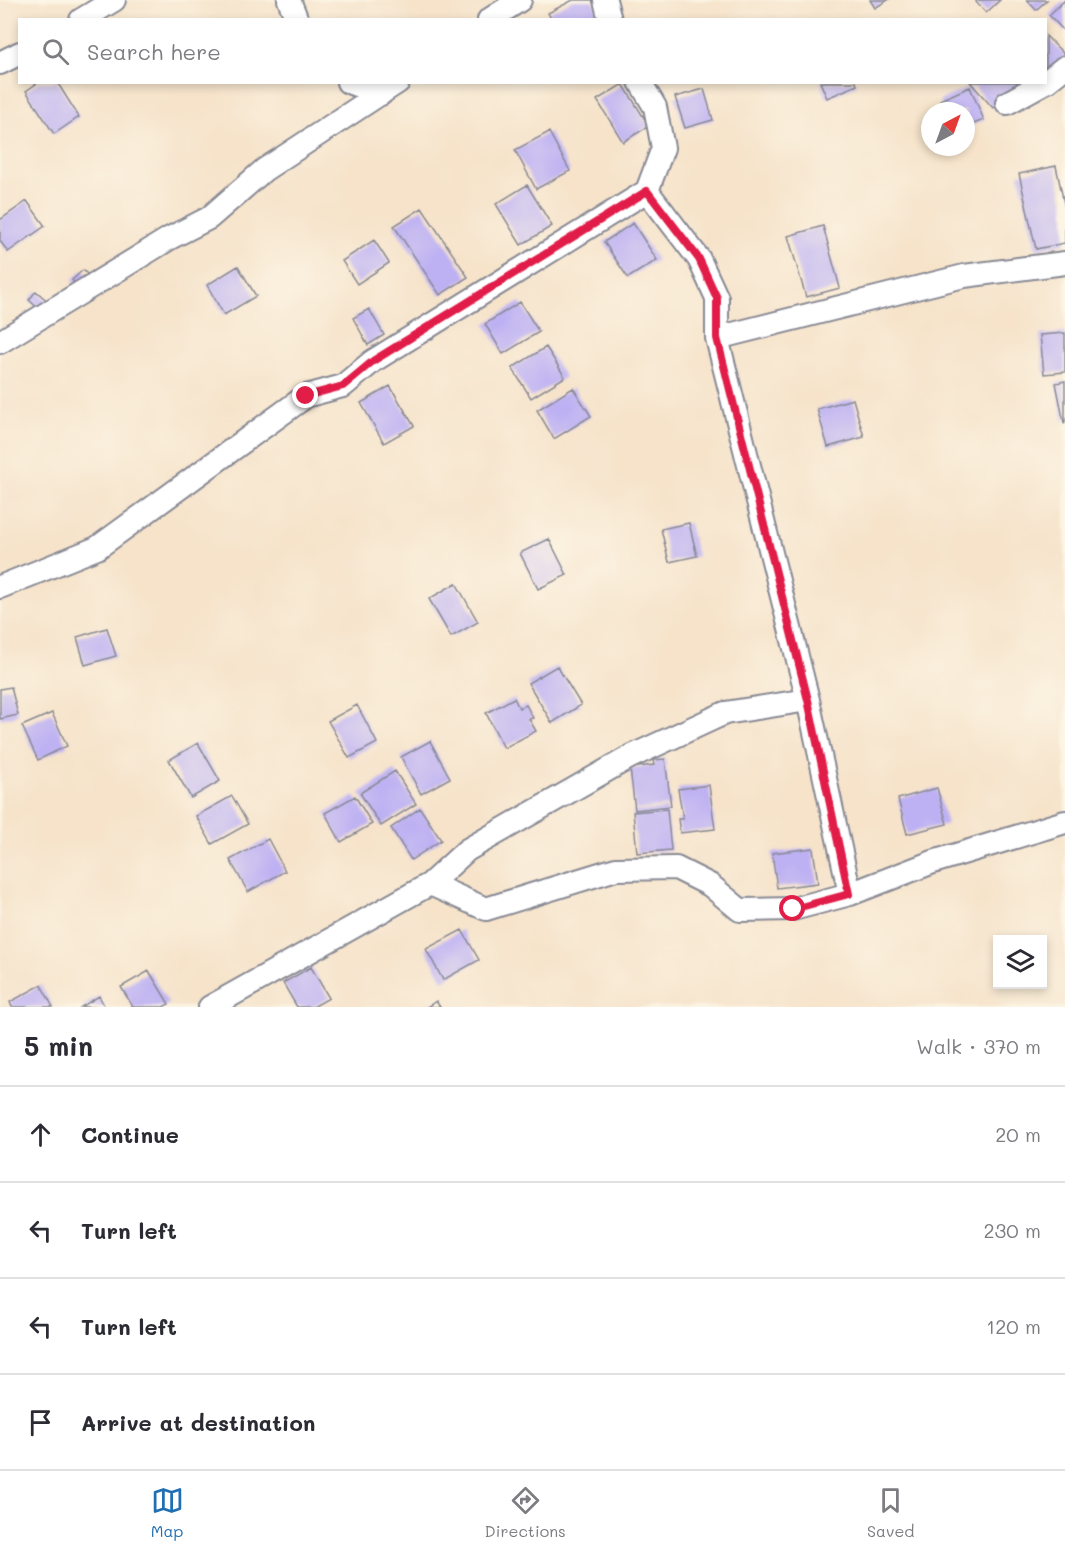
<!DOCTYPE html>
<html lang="en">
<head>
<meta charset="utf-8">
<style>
	:root { --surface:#fff; --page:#f2f2f3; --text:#2b2b33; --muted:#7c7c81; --line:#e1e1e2; --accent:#1f6fb2 }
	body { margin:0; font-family:Mali,sans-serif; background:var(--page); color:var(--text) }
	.controls { position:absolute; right:18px; bottom:18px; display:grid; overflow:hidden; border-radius:0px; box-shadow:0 3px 9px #0003 }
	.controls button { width:54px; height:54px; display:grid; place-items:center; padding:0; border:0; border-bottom:2px solid var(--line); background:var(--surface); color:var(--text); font:30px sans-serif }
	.compass { position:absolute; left:921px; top:102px; width:54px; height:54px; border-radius:50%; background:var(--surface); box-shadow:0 3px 9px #0003; rotate:41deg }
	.stop { position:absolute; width:18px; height:18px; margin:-14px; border:4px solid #e11d48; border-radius:50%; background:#fff }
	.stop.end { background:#e11d48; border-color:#fff; box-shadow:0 2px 6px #0008 }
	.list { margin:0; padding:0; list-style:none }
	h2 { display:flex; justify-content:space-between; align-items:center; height:78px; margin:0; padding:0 24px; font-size:26px }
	h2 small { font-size:20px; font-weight:400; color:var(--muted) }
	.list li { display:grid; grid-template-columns:39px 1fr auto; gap:18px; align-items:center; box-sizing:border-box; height:96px; padding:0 24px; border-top:2px solid var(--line) }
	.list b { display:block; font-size:22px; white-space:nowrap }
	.list em { font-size:20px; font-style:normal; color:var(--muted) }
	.icon { flex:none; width:33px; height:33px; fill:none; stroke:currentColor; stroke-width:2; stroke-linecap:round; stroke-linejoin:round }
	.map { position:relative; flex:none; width:1065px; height:1007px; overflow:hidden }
	.search { position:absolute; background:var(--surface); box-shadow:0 3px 9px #0003; left:18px; right:18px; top:18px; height:66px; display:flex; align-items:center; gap:15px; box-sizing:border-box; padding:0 21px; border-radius:0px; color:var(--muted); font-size:22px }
	.sheet { height:462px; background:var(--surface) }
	nav { display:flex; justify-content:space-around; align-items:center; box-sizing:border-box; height:84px; border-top:2px solid var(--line); background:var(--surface); font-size:16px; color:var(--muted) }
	nav a { display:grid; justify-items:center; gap:3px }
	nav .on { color:var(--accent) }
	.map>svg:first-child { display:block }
</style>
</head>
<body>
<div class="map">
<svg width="1065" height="1007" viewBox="0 0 1065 1007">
	<rect width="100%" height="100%" fill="#fcf5e5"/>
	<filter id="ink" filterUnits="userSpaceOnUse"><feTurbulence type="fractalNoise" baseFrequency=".0167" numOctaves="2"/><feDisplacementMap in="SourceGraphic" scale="12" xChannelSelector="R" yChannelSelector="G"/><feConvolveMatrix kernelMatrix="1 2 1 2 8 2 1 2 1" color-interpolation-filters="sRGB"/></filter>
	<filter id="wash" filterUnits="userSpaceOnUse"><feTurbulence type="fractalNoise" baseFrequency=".008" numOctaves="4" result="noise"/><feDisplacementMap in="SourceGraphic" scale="24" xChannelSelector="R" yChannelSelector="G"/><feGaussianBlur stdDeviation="1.35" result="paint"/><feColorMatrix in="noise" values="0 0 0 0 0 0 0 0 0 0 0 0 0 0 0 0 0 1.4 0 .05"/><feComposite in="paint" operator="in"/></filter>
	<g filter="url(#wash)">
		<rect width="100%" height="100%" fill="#f6e3ca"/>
		<g id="blocks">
			<path fill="#bdb1f3" d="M573,0h19l11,20h-51l-4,-7z
				M870,0h18l-13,8z
				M977,0h23l-14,13 -10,-11z
				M1027,0h20l-11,10z
				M1065,0v32l-16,-17z
				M1046,36l19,19 -19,21z
				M39,82h18l22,35 -25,17 -28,-43z
				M820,82h36l1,3 -30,13z
				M970,82h53l-30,26z
				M623,84l26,42 -26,16 -26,-42z
				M970,87l14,33 -18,7v-16h-22l-4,-11z
				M704,89l9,31 -28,8 -10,-31z
				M549,132l21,39 -34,18 -21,-39z
				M1056,166l9,42v35l-29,6 -17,-75z
				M527,185l25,41 -31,19 -25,-41z
				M27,201l18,25 -37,26 -8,-11v-21z
				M422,208l46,69 -28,18 -46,-69z
				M633,223l24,37 -29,18 -24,-36z
				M823,226l17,62 -34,9 -18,-61z
				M374,240l15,23 -32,21 -15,-23z
				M238,266l18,30 -32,19 -17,-30z
				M83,270l7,7 -12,10 -6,-7z
				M36,291l15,13 -8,9 -14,-13z
				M520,302l19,30 -36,22 -18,-30z
				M369,309l15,26 -16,10 -15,-27z
				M1065,333v39l-21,2 -4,-39z
				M546,347l19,30 -34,21 -19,-30z
				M1065,381v41l-1,1 -8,-40z
				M390,386l24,40 -30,17 -23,-40z
				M573,388l18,28 -37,23 -17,-29z
				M853,399l11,38 -36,10 -11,-38z
				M689,523l8,33 -28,6 -8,-33z
				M549,539l18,36 -29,14 -18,-36z
				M456,583l22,39 -27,15 -22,-38z
				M107,628l9,28 -31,9 -8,-28z
				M557,666l24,39 -29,18 -24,-40z
				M11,687l7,28 -18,4v-30z
				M514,698l5,10 7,-3 7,13 -4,1 7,12 -32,17 -18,-35z
				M357,705l20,38 -28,15 -21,-37z
				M52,713l15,33 -29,14 -16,-34z
				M430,741l20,37 -29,16 -20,-37z
				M198,743l22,38 -29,17 -22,-38z
				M665,759l6,47 -36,4 -5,-42 24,-3 -1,-5z
				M395,771l21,33 -35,22 -21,-33z
				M709,785l6,44 -35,4 -2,-14h5l-5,-30z
				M937,788l10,36 -40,10 -9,-35z
				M232,796l16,28 -36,20 -16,-28z
				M355,796l17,28 -31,18 -16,-29z
				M420,808l21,32 -30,20 -20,-32z
				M667,809l4,41 -34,3 -4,-41z
				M268,839l17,32 -37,21 -18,-32z
				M813,848l5,35 -41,5 -5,-35z
				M462,930l17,30 -36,20 -17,-31z
				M311,967l18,31 -16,9h-16l-14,-24z
				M149,971l20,33 -6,3h-30l-12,-20z
				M41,985l12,22h-41l-2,-5z
				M99,996l6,11h-24z
				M436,1001l4,6h-13z"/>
		</g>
	</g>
	<g filter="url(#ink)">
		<use href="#blocks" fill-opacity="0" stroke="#888994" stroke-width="1.5"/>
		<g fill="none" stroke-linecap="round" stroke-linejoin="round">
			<defs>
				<path id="minor" d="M289,0l8,20
					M605,0l5,20
					M81,20l33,-20
					M489,20l31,-20
					M0,63l20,-10
					M348,82l33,12
					M640,82l15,25 8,41 -16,43 52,68 18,39v40l91,362 42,194
					M1046,82l19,-15
					M1007,103l38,-21
					M717,338l247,-62 101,-13
					M0,342l170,-104 39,-20 55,-48 134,-88
					M0,587l97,-39 209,-152 37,-10 30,-25 274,-170
					M430,884l37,-34 163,-93 95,-44 83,-13
					M210,1007l220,-123 56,25 130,-40 60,-1 34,17 30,25 53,-1 57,-15 83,-32 132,-40"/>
			</defs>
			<use href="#minor" stroke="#888994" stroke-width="26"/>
			<use href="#minor" stroke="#fff" stroke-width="22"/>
		</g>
	</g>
	<g fill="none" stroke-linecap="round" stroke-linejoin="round" filter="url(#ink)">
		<path stroke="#e11d48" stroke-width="8" d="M306,396l37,-10 30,-25 274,-170 52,68 18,39v40l91,362 41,194 -56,15"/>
	</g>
</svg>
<div class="controls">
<button><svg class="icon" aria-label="layers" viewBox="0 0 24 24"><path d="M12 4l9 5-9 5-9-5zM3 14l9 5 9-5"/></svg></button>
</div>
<svg class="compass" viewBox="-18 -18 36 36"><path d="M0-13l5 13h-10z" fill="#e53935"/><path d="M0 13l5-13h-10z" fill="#7c7c81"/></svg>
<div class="stop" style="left:793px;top:909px"></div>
<div class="stop end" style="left:306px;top:396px"></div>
<div class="search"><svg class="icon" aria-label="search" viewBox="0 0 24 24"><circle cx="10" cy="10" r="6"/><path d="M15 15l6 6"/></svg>Search here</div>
</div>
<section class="sheet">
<h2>5 min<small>Walk · 370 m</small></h2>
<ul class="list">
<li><svg class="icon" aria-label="ahead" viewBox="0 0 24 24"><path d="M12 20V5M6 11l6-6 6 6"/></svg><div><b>Continue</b></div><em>20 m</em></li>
<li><svg class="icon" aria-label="left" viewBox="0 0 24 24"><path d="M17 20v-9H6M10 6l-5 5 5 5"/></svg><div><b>Turn left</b></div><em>230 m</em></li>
<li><svg class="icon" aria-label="left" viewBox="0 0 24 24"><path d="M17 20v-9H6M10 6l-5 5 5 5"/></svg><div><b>Turn left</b></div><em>120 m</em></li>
<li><svg class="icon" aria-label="arrive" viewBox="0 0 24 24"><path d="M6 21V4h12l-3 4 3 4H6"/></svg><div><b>Arrive at destination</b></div></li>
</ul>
</section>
<nav>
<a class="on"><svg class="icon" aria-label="map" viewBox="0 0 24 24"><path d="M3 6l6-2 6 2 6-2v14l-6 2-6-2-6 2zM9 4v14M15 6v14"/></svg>Map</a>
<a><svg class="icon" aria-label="directions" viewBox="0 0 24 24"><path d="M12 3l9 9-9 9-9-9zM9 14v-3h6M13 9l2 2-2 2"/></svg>Directions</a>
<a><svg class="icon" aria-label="saved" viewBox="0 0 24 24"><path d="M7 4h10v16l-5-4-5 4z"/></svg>Saved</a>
</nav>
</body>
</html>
